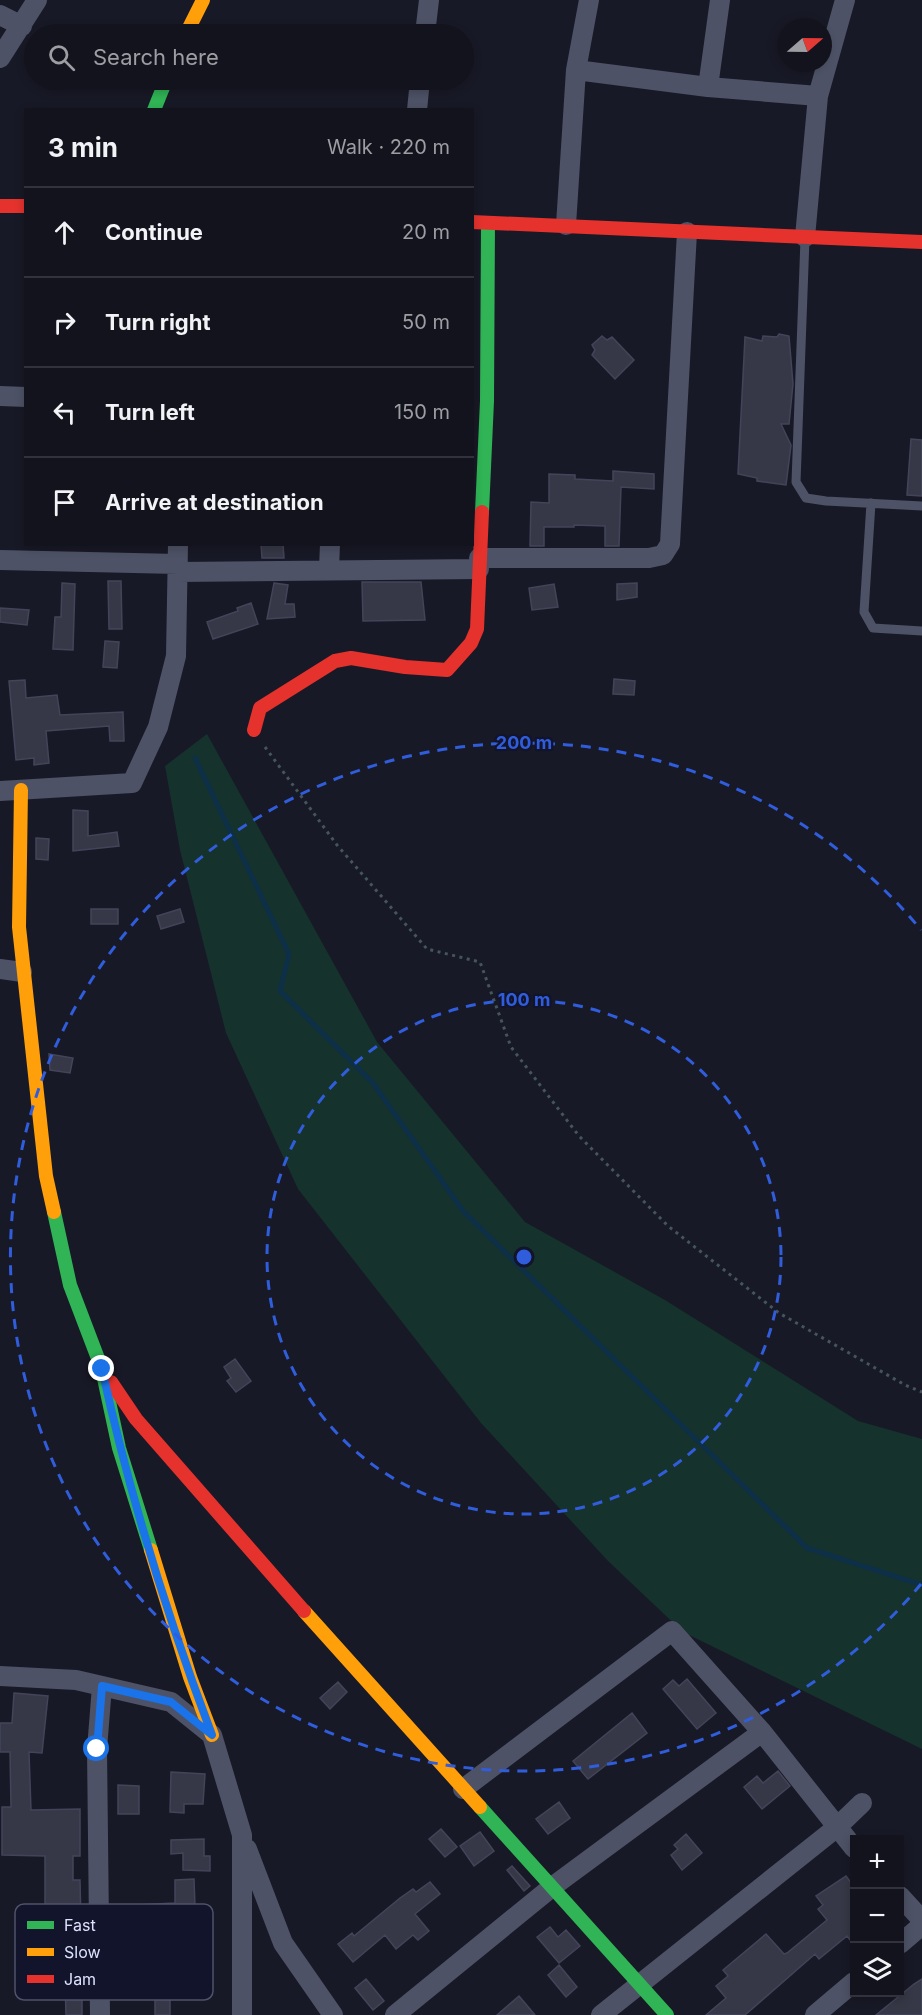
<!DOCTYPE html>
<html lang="en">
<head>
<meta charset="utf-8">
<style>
	:root { --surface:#12131c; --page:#1f2029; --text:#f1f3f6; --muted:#9c9ea3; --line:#31323b }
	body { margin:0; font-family:Inter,sans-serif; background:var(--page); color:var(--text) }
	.controls { position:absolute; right:18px; bottom:18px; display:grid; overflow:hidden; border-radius:0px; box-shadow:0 3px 9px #0003 }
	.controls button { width:54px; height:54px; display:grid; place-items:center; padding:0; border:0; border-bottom:2px solid var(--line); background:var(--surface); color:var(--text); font:30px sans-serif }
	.compass { position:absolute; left:778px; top:18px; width:54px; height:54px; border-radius:50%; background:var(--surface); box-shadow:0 3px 9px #0003; rotate:70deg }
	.stop { position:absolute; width:18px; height:18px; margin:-14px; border:4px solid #1a73e8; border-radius:50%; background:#fff }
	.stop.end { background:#1a73e8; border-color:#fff; box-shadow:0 2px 6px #0008 }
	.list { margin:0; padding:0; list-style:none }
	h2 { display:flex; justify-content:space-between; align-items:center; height:78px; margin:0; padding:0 24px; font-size:26px }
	h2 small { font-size:20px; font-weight:400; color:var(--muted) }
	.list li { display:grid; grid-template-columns:39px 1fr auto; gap:18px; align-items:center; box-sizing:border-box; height:90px; padding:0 24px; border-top:2px solid var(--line) }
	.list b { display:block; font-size:22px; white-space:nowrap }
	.list em { font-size:20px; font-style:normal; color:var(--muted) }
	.icon { flex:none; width:33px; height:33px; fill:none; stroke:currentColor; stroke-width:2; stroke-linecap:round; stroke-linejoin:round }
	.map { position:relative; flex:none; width:922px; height:2015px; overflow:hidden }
	.search { position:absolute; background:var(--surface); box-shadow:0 3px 9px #0003; left:24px; top:24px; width:450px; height:66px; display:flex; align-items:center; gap:15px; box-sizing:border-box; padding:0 21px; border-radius:33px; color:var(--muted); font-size:22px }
	.panel { position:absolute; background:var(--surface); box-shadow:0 3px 9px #0003; left:24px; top:108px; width:450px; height:438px; border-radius:0px }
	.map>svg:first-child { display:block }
</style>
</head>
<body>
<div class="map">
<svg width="922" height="2015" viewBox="0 0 922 2015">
	<rect width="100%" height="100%" fill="#181926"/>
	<path fill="#15322c" d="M207,734l170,308 148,180 140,78 193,121 64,18v310l-239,-117 -75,-71 -127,-138 -183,-234 -72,-156 -46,-183 -15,-84z"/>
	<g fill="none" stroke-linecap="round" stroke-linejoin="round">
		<path stroke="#0d3048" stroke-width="5" d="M195,758l94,196 -9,37 93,92 90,128 344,337 115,37"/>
	</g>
	<path fill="#373847" stroke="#434459" stroke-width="1.5" d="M779,334l10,2 4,48 -4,40h-8l10,21 -5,40 -29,-4v-3l-19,-4 7,-137 17,4 1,-5 14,1z
		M602,336l5,4 5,-3 22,23 -19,19 -23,-24 3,-5 -3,-5z
		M911,439l11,1v56l-15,-1z
		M613,471l41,3v15l-33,-2 -2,59h-14v-20l-31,-1v2h-30v19h-14l1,-44 18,1v-29l26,1v4l38,2z
		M261,544h22l1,14h-22z
		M108,581h13l1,48h-13z
		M362,582h59l4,38 -62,1z
		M62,583l13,1 -2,66 -20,-1 2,-32h6z
		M274,583l14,2 -3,19h9l1,13 -28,2z
		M637,583v14l-20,3v-16z
		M554,584l4,23 -26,3 -3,-22z
		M251,603l7,21 -45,15 -6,-17 31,-11 -1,-3z
		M0,608l29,2 -2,15 -27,-3z
		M105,641l14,1 -2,26 -14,-1z
		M614,679l21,2 -1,14 -21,-1z
		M25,680l1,18 31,-3 3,20 63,-3 1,29h-14l-1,-15 -63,5 3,32 -15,2v-7l-18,2 -7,-79z
		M73,810l15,1v25l29,-4 2,14 -46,5z
		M36,838l13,1 -1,21 -12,-1z
		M91,909h27v15h-27z
		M180,909l4,13 -23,7 -4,-13z
		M49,1054l24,4 -3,15 -20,-3z
		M235,1359l16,22 -15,11 -9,-11 4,-3 -7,-11z
		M687,1679l29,34 -19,16 -34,-40 10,-9 6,6z
		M338,1682l9,10 -17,17 -10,-11z
		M14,1693l34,3 -6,57 -13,-1 2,58 49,-1v47h-7v24h7l1,44h-39v35h-25v-14h2l1,-36h25v-53l-43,-1v-48h9l-1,-55h-10v-29h12z
		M632,1713l15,20 -59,46 -15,-18z
		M778,1771l12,15 -28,23 -18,-22 13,-11 6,7z
		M171,1772l34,2 -2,30h-19v9l-14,-1z
		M118,1785l21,1v28h-21z
		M559,1802l11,16 -22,16 -12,-15z
		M441,1829l16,18 -12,10 -16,-18z
		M480,1832l14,19 -20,15 -14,-20z
		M686,1834l16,19 -20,17 -11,-15 7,-6 -4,-4z
		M204,1839v17h6v15l-27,-1v-17l-12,1v-14z
		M512,1866l18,20 -6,5 -17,-21z
		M846,1876l9,12v58l-8,-10 -28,23 -4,-5 -70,61h-39l20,-17 -10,-12 12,-10 -5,-6 43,-36 18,20 3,-1 40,-33 -9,-11 5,-4 -7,-9z
		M194,1879l2,54h5v52h7l-1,13 -37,-1v18h-15v-71l-33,1v-26l-3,1 -1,-14 57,-3v-23z
		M430,1882l10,12 -25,20 14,17 -11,9 -5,-5 -17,14 -11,-14 -32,27 -15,-18 14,-11 2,3 46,-38 13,-9 3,3z
		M550,1927l8,10 8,-7 14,16 -21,17 -22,-26z
		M559,1965l18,22 -11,10 -18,-22z
		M366,1979l18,22 -11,9 -18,-22z
		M922,1979v36h-46l38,-31z
		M65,1980h17v35h-16z
		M519,1996l16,19h-38z"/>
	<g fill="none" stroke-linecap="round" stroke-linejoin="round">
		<path stroke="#44555d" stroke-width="3" stroke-dasharray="3 4.5" stroke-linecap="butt" d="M265,747l72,98 90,104 53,13 31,85 68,89 89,90 111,87 126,72 17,7"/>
		<path stroke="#4e5266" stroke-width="9" d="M805,239l-9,243 10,16 20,3 96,5
			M871,503l-7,109 9,16 49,3"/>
		<path stroke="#4e5266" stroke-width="20" d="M0,15l22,11
			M425,34l4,-34
			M0,58l37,-58
			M576,70l132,17 110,9
			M708,87l12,-87
			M417,110l3,-30
			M566,225l10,-155 13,-70
			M805,237l13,-141 27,-96
			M0,396l26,1
			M479,558h170l14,-3 7,-11 17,-312
			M0,560l178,4
			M329,569l1,-25
			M177,572l302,-3
			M0,791l132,-8 26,-56 18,-71 2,-112
			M0,969l22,3
			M0,1676l76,4 95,22 41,33 30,100v180
			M463,1789l209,-158 90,101 92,116
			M247,1849l36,94 50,72
			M900,1896l22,24
			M900,1944l22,-19
			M100,2015l-3,-266 5,-63
			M395,2015l157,-128 210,-155
			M601,2015l235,-187 26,-25
			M815,2015l39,-33"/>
		<path stroke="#30b455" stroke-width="14" d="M154,110l12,-30
			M482,512l5,-111 1,-178
			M54,1212l16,73 32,84 17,79 32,102
			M480,1807l187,208"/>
		<path stroke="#ff9f0a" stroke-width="14" d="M186,34l17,-34
			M21,790l-2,137 27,249 8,36
			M151,1550l39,127 22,58
			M304,1611l176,196"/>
		<path stroke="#e5322d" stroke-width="14" d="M0,206h26
			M472,222l450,20
			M254,730l6,-22 75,-47 16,-3 54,9 42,3 24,-27 6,-14 5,-117
			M111,1382l25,37 168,192"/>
	</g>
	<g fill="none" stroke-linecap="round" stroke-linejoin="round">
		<path stroke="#1a73e8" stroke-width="8" d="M97,1749l5,-63 69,16 41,33c-45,-119 -83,-242 -110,-366"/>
	</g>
	<g fill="none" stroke="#305ddc" stroke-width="3" stroke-dasharray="10 8">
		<circle cx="524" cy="1257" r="257"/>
		<path d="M921 1584A514 514 0 1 1 921 930"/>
	</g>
	<rect x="15" y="1904" width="198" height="96" rx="9" fill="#12142c" stroke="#4f526b" stroke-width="1.5"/>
	<rect x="27" y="1921" width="27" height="8" fill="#30b455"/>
	<rect x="27" y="1948" width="27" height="8" fill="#ff9f0a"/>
	<rect x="27" y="1975" width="27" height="8" fill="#e5322d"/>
	<g font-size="16" fill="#dee2fe">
		<text x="64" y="1931">Fast</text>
		<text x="64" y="1958">Slow</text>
		<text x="64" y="1985">Jam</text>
	</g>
	<circle cx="524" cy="1257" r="9" fill="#305ddc" stroke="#12142c" stroke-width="3"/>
	<g font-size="18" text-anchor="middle" font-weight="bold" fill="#305ddc" stroke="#12142c" stroke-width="4.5" stroke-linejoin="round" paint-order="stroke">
		<text x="524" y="749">200 m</text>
		<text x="524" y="1006">100 m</text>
	</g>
</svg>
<div class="controls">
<button>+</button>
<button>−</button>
<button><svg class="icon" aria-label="layers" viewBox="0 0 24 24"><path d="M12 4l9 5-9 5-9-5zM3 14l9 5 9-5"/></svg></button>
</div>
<svg class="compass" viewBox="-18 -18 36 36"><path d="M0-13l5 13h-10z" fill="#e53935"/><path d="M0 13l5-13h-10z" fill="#9c9ea3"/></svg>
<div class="stop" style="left:97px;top:1749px"></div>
<div class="stop end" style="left:102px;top:1369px"></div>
<div class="search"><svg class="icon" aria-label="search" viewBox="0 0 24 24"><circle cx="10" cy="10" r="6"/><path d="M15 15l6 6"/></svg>Search here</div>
<section class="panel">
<h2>3 min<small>Walk · 220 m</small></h2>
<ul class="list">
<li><svg class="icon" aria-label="ahead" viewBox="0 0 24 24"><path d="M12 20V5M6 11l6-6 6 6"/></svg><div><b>Continue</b></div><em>20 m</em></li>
<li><svg class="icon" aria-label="right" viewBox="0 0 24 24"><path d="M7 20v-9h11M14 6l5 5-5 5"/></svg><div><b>Turn right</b></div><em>50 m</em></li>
<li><svg class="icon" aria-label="left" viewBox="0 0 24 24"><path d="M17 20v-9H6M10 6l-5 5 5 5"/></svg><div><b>Turn left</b></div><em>150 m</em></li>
<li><svg class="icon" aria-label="arrive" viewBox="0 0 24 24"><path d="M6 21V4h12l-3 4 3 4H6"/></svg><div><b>Arrive at destination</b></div></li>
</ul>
</section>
</div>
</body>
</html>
